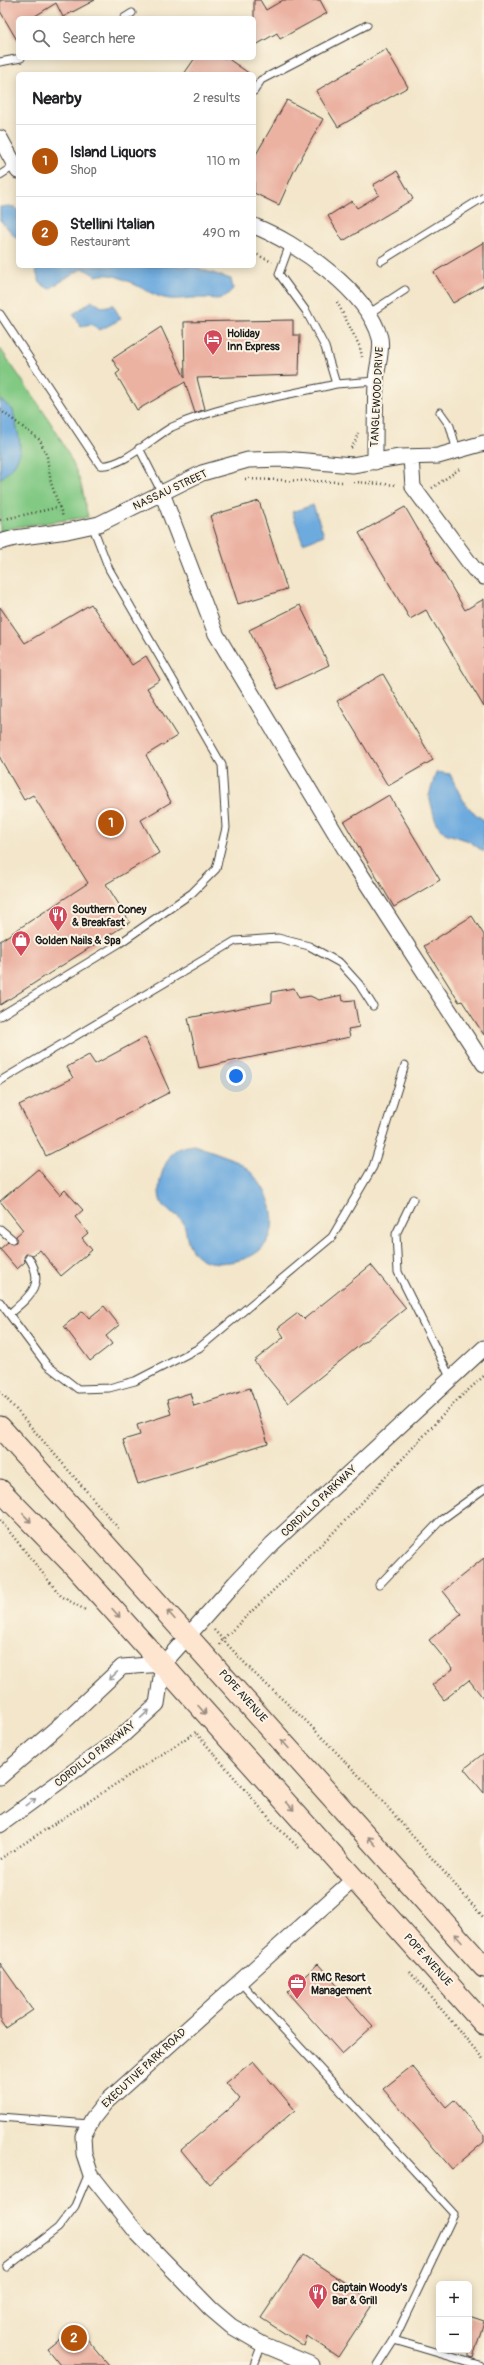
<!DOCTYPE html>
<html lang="en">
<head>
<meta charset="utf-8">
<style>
	:root { --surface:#fff; --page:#f2f2f2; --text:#202124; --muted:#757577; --line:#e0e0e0; --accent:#b45309 }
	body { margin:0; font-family:Pangolin,sans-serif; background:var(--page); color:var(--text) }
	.controls { position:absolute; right:12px; bottom:12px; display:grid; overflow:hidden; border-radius:6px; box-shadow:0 2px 10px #0003 }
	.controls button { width:36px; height:36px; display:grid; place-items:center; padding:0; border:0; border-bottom:1px solid var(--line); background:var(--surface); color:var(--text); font:20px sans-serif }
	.you { position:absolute; left:236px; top:1076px; width:14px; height:14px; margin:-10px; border:3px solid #fff; border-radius:50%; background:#1a73e8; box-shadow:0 0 0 6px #1a73e833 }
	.badge { display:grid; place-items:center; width:26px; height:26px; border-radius:50%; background:var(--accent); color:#fff; font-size:13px; font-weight:700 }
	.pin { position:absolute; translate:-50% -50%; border:2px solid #fff; box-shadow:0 1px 4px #0006 }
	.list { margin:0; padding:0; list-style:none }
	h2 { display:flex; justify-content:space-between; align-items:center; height:52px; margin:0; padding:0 16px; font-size:17px }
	h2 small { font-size:13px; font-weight:400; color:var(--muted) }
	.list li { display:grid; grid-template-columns:26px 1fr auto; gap:12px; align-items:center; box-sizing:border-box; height:72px; padding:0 16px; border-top:1px solid var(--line) }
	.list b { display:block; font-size:15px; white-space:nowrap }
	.list p { margin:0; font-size:13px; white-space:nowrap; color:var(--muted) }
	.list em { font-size:13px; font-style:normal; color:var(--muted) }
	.icon { flex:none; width:22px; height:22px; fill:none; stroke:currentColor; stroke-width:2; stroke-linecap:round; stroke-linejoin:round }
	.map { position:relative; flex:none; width:484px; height:2365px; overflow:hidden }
	.search { position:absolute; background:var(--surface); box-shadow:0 2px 10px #0003; left:16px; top:16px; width:240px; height:44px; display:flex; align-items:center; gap:10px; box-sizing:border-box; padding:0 14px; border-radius:6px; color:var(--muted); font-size:15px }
	.panel { position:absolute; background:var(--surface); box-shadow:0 2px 10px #0003; left:16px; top:72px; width:240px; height:196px; border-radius:6px }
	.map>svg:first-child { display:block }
</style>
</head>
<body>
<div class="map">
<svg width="484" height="2365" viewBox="0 0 484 2365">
	<rect width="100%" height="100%" fill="#fcf5e5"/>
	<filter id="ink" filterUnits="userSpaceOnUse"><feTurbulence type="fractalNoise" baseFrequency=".025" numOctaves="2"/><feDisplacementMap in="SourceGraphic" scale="8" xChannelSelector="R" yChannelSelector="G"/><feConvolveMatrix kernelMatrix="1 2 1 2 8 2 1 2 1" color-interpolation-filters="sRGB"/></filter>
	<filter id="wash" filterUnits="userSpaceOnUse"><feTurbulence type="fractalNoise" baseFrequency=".012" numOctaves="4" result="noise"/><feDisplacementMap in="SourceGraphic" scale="16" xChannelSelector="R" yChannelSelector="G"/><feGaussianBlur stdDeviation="0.9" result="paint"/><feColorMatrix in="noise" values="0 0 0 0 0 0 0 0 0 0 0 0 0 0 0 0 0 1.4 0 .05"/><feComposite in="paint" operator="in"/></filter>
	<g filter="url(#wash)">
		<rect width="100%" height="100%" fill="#f3e6ca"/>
		<path fill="#82c984" stroke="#4f7250" d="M0,348c27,41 64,87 80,133 4,12 5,25 8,36l-72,10 -16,5z"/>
		<path fill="#6daade" stroke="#44637d" d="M9,206l6,1 3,3v30l-18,-20v-13z
			M34,266h157l40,13 2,10c-13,14 -15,9 -32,9 -13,-1 -25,3 -37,0 -22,-6 -46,-29 -68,-22l-13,-8 -34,21 -9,-6z
			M92,301l10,6 11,-2 8,14 -21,11 -9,-6 -10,2 -8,-12z
			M0,399l13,11c6,33 17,45 -13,69z
			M313,505l11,30 -21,8 -11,-31z
			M436,772l14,2c9,19 15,35 34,46v32l-15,-11 -24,-8 -9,-10 -7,-27z
			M194,1145c13,5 29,9 42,16 39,22 58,88 0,100 -17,3 -35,4 -45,-13 -5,-7 -4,-18 -8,-26 -5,-9 -19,-11 -22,-20 -6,-14 3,-43 15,-52 4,-3 13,-4 18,-5z"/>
		<g id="blocks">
			<path fill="#ebb1a1" d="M0,0h95l-32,17 -7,-14 -24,15h-14v24l-18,-31z
				M254,0h6l6,10 17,-10h37l7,13 -47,26 -3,-6 -23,13z
				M386,49l22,38 -70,40 -22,-36z
				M195,58h32l23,16h-66z
				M287,100l36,19 -29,52 -15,34 -25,-12v-35z
				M397,171l16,28 -70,42 -15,-25 24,-15 5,7 22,-13 -6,-10z
				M484,242v43l-31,18 -19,-31z
				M293,320v15h7l-1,40 -102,3 8,31 -10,4 -10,-31 -48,28 -21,-36 4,-3 -8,-12 49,-32 24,51 -1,-56z
				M259,501l28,88 -49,15 -28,-88z
				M405,507l60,103 19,-11v108l-58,-97 -16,9 -51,-86z
				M91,604l41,61 14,-9 14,24 -13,8 30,48 -31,19 25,47 -30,18 18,33 -53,31 24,38 -130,83v-64l88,-58 -55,-88 -9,5 -24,-42v-151l25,36z
				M300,605l29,60 -51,24 -29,-59z
				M383,674l50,86 -45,26 -51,-85z
				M389,795l51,85 -46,27 -50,-85z
				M472,916l12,19v100l-22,-34 -3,1 -35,-56z
				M294,988l5,10 11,-2 9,4 23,-5 1,6 11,-1 5,27 -11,2 2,8 -151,31 -11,-50 84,-16v-10z
				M145,1037l25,55 -124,64 -27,-51 54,-27 -6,-11 22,-12 6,9z
				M38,1169l22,26 5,-5 18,20 -8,7 13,16 -6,5 10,12 -31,26 -21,-26 -7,5 -7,-1 -2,3 1,5 -8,7 -17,-20 8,-7h8v-6l7,-6 -23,-29z
				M371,1265l35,43 -118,95 -34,-42 30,-24 -6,-9 20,-15 6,6z
				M104,1306l15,19 -13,11 6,8 -22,17 -26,-35 19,-15 6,7z
				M250,1388l18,55 -130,41 -15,-44 17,-5 -3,-10 34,-11 -4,-14 23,-7 4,13z
				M484,1558v141l-15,-19 -25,20 -12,-15 21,-16 -24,-29 32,-26 -18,-23z
				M484,1753v40l-20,-24z
				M0,1963l33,47 -27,18 -6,-9z
				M318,1964l55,62 -31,28 -55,-62z
				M253,2061l42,49 -86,74 -28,-34 59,-51 -14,-16z
				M412,2066l34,41 8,-7 30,35v7l-32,27 -69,-80z
				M303,2255l71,47 -36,55 -31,-21 -3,10 -43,-28z
				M469,2316l15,5 -11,37 -4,-1z
				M76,2326l33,39h-49l-13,-16z"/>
		</g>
	</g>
	<g filter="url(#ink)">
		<use href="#blocks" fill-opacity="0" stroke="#3c3a36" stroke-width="1"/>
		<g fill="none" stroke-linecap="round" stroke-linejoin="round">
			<defs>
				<path id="lane" d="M124,18l8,-5
					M0,62l21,-4
					M254,91l7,-11 106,-55
					M0,175l14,-9
					M290,244l-11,30 27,37 19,36 11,37 40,-3
					M381,261l103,-64
					M0,314l100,151c22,3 53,-28 72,-38 48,-22 112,-31 164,-43
					M368,314l37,-24
					M440,412l10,14 7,25
					M139,448l23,45
					M0,1016l120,-73 72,-50 24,-24 10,-41 -4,-63 -113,-196 -17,-44
					M0,1081l235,-140 43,-3 31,8 31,17 19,21 14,22
					M413,1199l-17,35 2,38 53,107
					M0,1229l12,10
					M0,1302l47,63 31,24 31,-1 26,-7 64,-33 133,-111 41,-70 32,-102
					M9,1314c20,-17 37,-29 20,-56
					M379,1585l62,-65 43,-31
					M239,1981l215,233 -60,126
					M0,2117l89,7
					M7,2267l51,-39 17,-22 14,-33
					M254,2365l8,-21
					M378,2365l16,-25 85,25"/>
				<path id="street" d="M0,138l18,33
					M254,226c42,16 114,66 126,112 3,14 -4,30 -4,45 -1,26 -1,53 -1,79
					M411,457l2,30 61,82 10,8
					M162,493l54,141 133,222 135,208
					M0,542l15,-4 52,-7 32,-7 103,-51 46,-13 36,-1 68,6 48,-8 38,-1 46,-13
					M0,1777l68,-59 54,-51 41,-3
					M0,1825l122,-89 35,-32 6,-40 72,-81 37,-39 212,-196
					M312,2365l-50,-21 -31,-18 -20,-17 -73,-75 -47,-59 -7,-21 -1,-18 10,-18 12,-15 250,-225"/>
				<path id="secondary" d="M0,1427l484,540
					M0,1490l76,78 408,456"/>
			</defs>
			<use href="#lane" stroke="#3c3a36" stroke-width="9"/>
			<use href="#street" stroke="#3c3a36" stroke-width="17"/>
			<use href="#secondary" stroke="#3c3a36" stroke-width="23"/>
			<path stroke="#3c3a36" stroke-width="2.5" stroke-dasharray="1 3" stroke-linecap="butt" d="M254,253l18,9
				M337,302l23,45 2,10
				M0,410l40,30 7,17 4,26 12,34
				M351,448l4,-6 3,-9
				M245,479l100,3
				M354,482l43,3
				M432,488l29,-20
				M0,520l60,-13
				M0,1391l120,139
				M0,1520l61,76 26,15
				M214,1630l40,43 53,49 62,64 115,132
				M220,1645l3,-6 118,-114 114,-123 29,-26
				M197,1734l79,92 23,22
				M0,1859l196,-127
				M410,1972l74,88"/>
			<use href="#lane" stroke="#fff" stroke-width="7"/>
			<use href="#street" stroke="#fff" stroke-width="15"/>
			<use href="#secondary" stroke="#fde5d0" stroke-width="21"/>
		</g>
		<defs><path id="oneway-shaft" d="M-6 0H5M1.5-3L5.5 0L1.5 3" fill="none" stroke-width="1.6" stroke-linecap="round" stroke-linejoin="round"/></defs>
		<g stroke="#988b7f">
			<use href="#oneway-shaft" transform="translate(27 1518) rotate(46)"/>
			<use href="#oneway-shaft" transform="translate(116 1613) rotate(48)"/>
			<use href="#oneway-shaft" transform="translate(171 1615) rotate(-132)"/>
			<use href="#oneway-shaft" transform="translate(202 1710) rotate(48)"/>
			<use href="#oneway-shaft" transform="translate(285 1744) rotate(-132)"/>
			<use href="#oneway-shaft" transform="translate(290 1806) rotate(48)"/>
			<use href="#oneway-shaft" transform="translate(372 1841) rotate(-132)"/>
			<use href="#oneway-shaft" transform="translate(458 1938) rotate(-132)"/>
		</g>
		<g stroke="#999">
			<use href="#oneway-shaft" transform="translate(113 1676) rotate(137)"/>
			<use href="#oneway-shaft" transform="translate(145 1714) rotate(-43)"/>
			<use href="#oneway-shaft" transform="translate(31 1802) rotate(-36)"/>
		</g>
	</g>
	<defs>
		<symbol id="hotel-pin" viewBox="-11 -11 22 30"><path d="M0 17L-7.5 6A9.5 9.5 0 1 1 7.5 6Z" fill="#d1495b" stroke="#fcf5e5"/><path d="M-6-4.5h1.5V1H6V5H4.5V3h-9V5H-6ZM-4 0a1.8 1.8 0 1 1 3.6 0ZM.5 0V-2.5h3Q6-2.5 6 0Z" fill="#fff"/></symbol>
		<symbol id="restaurant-pin" viewBox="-11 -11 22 30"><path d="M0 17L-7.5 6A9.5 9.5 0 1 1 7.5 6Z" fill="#d1495b" stroke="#fcf5e5"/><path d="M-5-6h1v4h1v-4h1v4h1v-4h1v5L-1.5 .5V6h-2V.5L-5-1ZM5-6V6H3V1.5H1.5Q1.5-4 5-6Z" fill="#fff"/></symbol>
		<symbol id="shop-pin" viewBox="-11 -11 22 30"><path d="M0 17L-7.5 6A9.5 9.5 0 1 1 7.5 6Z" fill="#d1495b" stroke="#fcf5e5"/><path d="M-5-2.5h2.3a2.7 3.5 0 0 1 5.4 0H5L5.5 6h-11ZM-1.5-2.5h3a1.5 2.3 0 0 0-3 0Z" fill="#fff"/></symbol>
		<symbol id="office-pin" viewBox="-11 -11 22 30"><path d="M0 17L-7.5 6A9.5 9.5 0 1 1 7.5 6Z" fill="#d1495b" stroke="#fcf5e5"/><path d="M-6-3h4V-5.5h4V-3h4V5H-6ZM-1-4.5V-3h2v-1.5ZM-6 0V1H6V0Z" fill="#fff"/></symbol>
	</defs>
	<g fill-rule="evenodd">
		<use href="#hotel-pin" x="202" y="328" width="22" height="30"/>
		<use href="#restaurant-pin" x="47" y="904" width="22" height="30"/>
		<use href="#shop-pin" x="10" y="929" width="22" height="30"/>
		<use href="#office-pin" x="286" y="1972" width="22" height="30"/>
		<use href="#restaurant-pin" x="307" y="2282" width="22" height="30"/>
	</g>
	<g text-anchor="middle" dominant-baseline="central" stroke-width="4" stroke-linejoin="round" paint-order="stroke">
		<g font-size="11" font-weight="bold" fill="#1c1c1c" stroke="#fcf5e5" text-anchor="start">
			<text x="227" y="333">Holiday<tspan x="227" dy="13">Inn Express</tspan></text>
			<text x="72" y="909">Southern Coney<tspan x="72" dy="13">&amp; Breakfast</tspan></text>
			<text x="35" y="940">Golden Nails &amp; Spa</text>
			<text x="311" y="1977">RMC Resort<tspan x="311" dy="13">Management</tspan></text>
			<text x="332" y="2287">Captain Woody's<tspan x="332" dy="13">Bar &amp; Grill</tspan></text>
		</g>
		<g font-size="11" fill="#1c1c1c" stroke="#fcf5e5">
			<text transform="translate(377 397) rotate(-87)">TANGLEWOOD DRIVE</text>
			<text transform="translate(170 490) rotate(-25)">NASSAU STREET</text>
			<text transform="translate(319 1501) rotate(-43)">CORDILLO PARKWAY</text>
			<text transform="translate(243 1696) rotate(48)">POPE AVENUE</text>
			<text transform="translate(95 1754) rotate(-38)">CORDILLO PARKWAY</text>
			<text transform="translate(428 1960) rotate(48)">POPE AVENUE</text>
			<text transform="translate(144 2068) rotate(-43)">EXECUTIVE PARK ROAD</text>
		</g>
	</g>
</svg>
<div class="controls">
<button>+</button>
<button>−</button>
</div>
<div class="you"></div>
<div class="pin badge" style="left:111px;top:823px">1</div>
<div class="pin badge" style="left:74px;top:2338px">2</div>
<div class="search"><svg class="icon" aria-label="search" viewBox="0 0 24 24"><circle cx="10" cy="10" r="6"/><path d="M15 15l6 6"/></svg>Search here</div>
<section class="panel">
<h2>Nearby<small>2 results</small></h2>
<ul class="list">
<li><span class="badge">1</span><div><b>Island Liquors</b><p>Shop</p></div><em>110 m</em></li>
<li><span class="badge">2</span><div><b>Stellini Italian</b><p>Restaurant</p></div><em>490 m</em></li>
</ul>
</section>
</div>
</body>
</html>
